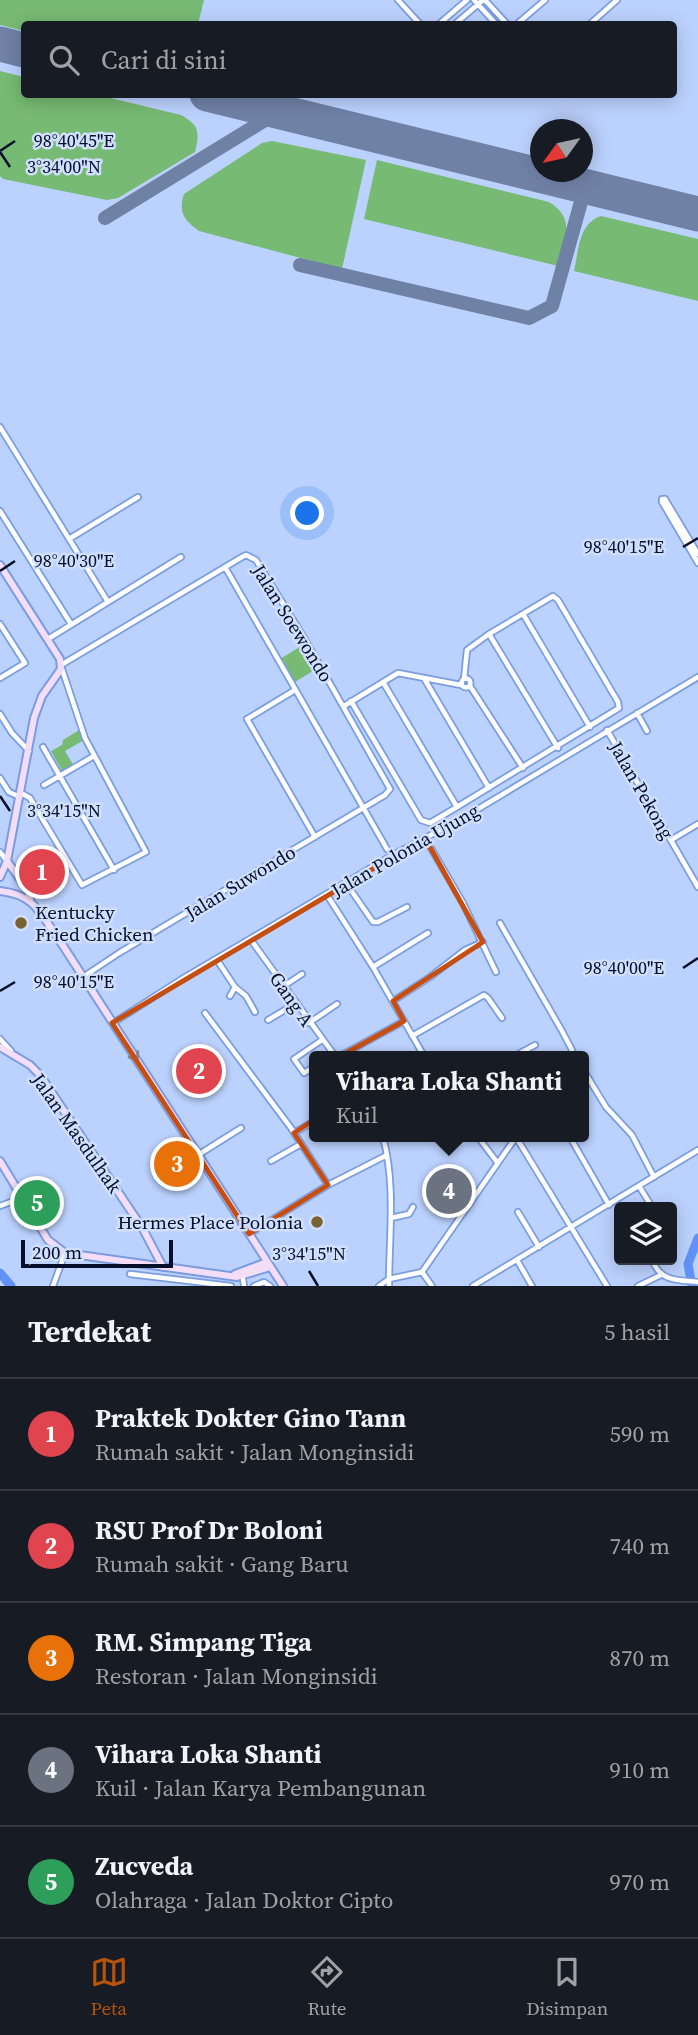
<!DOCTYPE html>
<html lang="id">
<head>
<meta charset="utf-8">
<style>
	:root { --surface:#171b24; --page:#20242c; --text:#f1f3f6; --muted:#9ea1a6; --line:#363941; --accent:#b45309 }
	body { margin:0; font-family:"Source Serif 4",serif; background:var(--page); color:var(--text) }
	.controls { position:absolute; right:21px; bottom:21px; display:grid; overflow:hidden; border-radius:7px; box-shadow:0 4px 18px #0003 }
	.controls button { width:63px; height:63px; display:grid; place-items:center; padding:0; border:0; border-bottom:2px solid var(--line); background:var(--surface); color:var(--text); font:35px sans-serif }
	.compass { position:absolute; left:530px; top:119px; width:63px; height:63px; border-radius:50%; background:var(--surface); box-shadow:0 4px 18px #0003; rotate:237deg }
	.scale { position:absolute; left:21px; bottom:18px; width:152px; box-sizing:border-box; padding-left:7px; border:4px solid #050f29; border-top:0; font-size:19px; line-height:24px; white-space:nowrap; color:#050f29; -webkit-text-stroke:5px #d0dffd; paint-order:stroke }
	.you { position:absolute; left:308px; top:514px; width:24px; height:24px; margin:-18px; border:5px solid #fff; border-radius:50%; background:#1a73e8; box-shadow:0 0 0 10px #1a73e833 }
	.badge { display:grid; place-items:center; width:46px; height:46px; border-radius:50%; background:var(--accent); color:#fff; font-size:23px; font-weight:700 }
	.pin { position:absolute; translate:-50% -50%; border:4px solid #fff; box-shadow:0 2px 7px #0006 }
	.popup { position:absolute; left:309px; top:1051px; width:280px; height:91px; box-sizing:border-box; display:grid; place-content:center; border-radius:7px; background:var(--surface); filter:drop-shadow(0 2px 5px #0005); font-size:23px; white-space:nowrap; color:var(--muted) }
	.popup b { font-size:26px; color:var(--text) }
	.popup::after { content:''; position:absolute; left:50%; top:100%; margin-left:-14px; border:14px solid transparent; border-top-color:var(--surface) }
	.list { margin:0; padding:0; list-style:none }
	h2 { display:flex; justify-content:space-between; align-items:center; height:91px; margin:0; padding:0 28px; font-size:30px }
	h2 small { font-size:23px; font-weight:400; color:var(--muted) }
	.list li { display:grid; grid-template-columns:46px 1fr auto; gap:21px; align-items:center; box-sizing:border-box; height:112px; padding:0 28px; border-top:2px solid var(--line) }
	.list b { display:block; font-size:26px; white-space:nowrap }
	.list p { margin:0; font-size:23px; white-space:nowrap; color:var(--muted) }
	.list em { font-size:23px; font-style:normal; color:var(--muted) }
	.icon { flex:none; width:38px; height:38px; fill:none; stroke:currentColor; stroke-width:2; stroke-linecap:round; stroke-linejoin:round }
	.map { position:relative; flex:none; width:698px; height:1286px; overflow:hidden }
	.search { position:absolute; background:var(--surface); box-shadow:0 4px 18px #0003; left:21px; right:21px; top:21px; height:77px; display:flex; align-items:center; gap:18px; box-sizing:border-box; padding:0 24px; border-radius:7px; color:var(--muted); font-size:26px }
	.sheet { height:651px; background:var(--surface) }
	nav { display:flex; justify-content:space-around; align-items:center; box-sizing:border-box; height:98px; border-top:2px solid var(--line); background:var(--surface); font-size:19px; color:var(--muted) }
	nav a { display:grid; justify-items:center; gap:4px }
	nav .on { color:var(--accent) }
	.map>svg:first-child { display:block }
</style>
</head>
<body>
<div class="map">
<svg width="698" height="1286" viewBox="0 0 698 1286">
	<rect width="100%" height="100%" fill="#bcd2fe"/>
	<path fill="#77ba73" d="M0,0h204l-6,24h-174v7l-24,-6z
		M0,71l24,6v17l74,1 83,20c18,10 19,17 14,37l-77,46 -11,2 -104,-21 -3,-3z
		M272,141l94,19 -24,109 -143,-38c-15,-11 -21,-19 -15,-37l78,-51z
		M377,160l172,42c28,17 15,38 9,64l-194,-47z
		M601,216l97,23v62l-124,-30c5,-21 4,-47 27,-55z
		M303,645l15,23 -23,14 -15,-23z
		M79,730l5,10 -19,11 9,15 -11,7 -12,-22 11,-6 1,-5z"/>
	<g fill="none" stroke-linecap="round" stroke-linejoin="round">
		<path stroke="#6192f8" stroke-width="9" d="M0,1273l11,13
			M692,1286l-4,-22 10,-26"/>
		<path stroke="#7081a6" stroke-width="14" d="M105,218l173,-106
			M300,265l229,53 23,-12 29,-104"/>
		<path stroke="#7081a6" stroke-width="35" d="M0,44l24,6
			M207,94l491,120"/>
		<defs>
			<path id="street" d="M398,0l22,24
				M474,0l22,24
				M485,0l22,24
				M439,24l28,-24
				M455,24l28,-24
				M517,24l28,-24
				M590,24l27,-24
				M0,427l108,175
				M665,499h-3v3l36,61
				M665,499l33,55
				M0,511l71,113
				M69,539l69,-42
				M225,567l162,282
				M523,614l67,113
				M0,624l25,39 -25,15
				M48,639l133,-82
				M61,665l181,-108 4,-2 10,5 47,76 87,153 -5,6 -266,158 -36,24
				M461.5 683a4.5 4.5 0 1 1 9 0a4.5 4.5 0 1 1-9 0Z
				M464,679l3,-29 22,-16
				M425,680l64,108
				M470,686l53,82
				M295,690l-48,29 68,118
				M351,701l70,119 9,3 27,-16 -74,-125
				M344,706l54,-33 63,12
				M637,713l10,18
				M0,714l12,19 17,18
				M607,730l91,157
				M43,747l71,123
				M0,778l9,14 11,5
				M44,785l50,-29
				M21,793l9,5 52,87 64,-33 -61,-114 -23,-69
				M457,807l162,-99 -1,-6 -60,-102 -5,-4 -64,38 69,114
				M425,838l38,65 33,69
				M671,840l27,-16
				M0,852l7,9
				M346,883l27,39h5l29,-15
				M28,890l27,-18
				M327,895l46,72 51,89
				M500,923l62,108 10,19 1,6
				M251,940l84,116
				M217,960l18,27 11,9 9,16
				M373,967l55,-34
				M284,986l18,-12
				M230,996l5,-9
				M393,1001l37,-24 35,-27 18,-8
				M205,1013l86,115 37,57
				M268,1020l27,-16
				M113,1023l69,-44 209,-123 72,-38 235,-141
				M309,1023l28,-19
				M412,1036l72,-41 4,3 14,20
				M0,1039l11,12
				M340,1056l64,-35
				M519,1056l1,-3 15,-8
				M314,1067l-10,6 -10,-14 28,-19
				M584,1071l22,36 26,28 22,42
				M294,1133l20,-12
				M383,1137c13,48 6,99 6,149
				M478,1137l19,25
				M516,1137l91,149
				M570,1137l39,68
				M198,1155l43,-27
				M271,1161l30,-17
				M639,1186l13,21
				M0,1206l22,-8
				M518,1212l21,35
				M391,1218l18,-4 4,-7
				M249,1234l79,-49 59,-30
				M517,1260l15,26
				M652,1260c9,22 25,20 46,22
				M242,1272l2,14
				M422,1272l94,-135
				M130,1274l101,12
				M53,1286l12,-33
				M254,1286l10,-4 6,4
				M379,1286l10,-7 33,-7 10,14
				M473,1286l225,-136
				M638,1286l23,-11"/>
			<path id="secondary" d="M0,565l60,94 1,10 -19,27 -8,22 -27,143 -7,16
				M7,861l21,29 2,10
				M0,891c35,4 39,21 58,47l225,348
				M0,1047l30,18 10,10 103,154 20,38
				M0,1161l48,79 17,13 172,24 33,-10
				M235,1274l32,-12"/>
		</defs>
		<use href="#street" stroke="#7a9de2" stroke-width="8"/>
		<use href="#secondary" stroke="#7a9de2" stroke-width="10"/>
		<use href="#street" stroke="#fff" stroke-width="4.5"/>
		<use href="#secondary" stroke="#f4def7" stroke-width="6"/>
	</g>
	<defs><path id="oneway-shaft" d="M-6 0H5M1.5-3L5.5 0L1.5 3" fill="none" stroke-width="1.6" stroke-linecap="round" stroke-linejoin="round" transform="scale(1.75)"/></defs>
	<use stroke="#88819a" href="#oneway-shaft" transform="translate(132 1052) rotate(57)"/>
	<path fill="none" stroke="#c64e10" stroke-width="5" stroke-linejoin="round" d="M425,838l58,104 -90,59 11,20 -67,37 23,32 -66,43 34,52 -79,49 -137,-211z"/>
	<path fill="none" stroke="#050f29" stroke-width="2.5" d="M0,151l15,-10M0,152l10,15M683,547l15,-9M0,571l15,-10M0,796l10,15M683,968l15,-10M0,991l15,-9M309,1271l9,15"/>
	<g fill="#796232" stroke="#d0dffd" stroke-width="2.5">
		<circle cx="21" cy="923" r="7"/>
		<circle cx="317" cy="1222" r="7"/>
	</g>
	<g text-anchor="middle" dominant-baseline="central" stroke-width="5" stroke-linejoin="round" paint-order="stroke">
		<g font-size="19" fill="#050f29" stroke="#d0dffd">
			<text transform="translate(293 623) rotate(58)">Jalan Soewondo</text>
			<text transform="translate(642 790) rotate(60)">Jalan Pekong</text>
			<text transform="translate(405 850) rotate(-30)">Jalan Polonia Ujung</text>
			<text transform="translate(240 882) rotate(-31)">Jalan Suwondo</text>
			<text transform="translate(292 999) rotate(55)">Gang A</text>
			<text transform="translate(77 1133) rotate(55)">Jalan Masdulhak</text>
		</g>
		<g font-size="19" fill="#050f29" stroke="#d0dffd" text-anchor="start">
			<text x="35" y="912">Kentucky<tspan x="35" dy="22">Fried Chicken</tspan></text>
			<text x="303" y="1222" text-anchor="end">Hermes Place Polonia</text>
		</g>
	</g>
	<g font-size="18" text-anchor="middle" fill="#050f29" stroke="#d0dffd" stroke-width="5" stroke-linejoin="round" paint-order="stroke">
		<text x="74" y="147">98°40'45"E</text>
		<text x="64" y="173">3°34'00"N</text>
		<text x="624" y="553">98°40'15"E</text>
		<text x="74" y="567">98°40'30"E</text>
		<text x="64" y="817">3°34'15"N</text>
		<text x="624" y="974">98°40'00"E</text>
		<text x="74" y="988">98°40'15"E</text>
		<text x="309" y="1260">3°34'15"N</text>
	</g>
</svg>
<div class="controls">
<button><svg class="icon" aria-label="layers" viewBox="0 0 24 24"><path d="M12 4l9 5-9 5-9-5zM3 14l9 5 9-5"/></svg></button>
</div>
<svg class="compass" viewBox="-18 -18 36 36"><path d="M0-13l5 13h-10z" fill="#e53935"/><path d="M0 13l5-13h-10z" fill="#9ea1a6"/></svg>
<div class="scale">200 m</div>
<div class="you"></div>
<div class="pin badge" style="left:42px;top:872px;background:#e0444e">1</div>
<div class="pin badge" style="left:199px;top:1071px;background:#e0444e">2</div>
<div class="pin badge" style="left:177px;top:1164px;background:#e8710a">3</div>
<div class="pin badge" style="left:449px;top:1191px;background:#6b7280">4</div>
<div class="popup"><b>Vihara Loka Shanti</b>Kuil</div>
<div class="pin badge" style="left:37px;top:1203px;background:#2e9e5b">5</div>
<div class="search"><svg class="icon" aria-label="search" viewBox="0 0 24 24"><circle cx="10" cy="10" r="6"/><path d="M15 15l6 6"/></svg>Cari di sini</div>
</div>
<section class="sheet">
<h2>Terdekat<small>5 hasil</small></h2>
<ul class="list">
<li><span class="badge" style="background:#e0444e">1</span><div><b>Praktek Dokter Gino Tann</b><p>Rumah sakit · Jalan Monginsidi</p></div><em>590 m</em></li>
<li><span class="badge" style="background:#e0444e">2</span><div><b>RSU Prof Dr Boloni</b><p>Rumah sakit · Gang Baru</p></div><em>740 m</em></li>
<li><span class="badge" style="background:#e8710a">3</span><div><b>RM. Simpang Tiga</b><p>Restoran · Jalan Monginsidi</p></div><em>870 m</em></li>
<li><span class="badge" style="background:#6b7280">4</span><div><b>Vihara Loka Shanti</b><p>Kuil · Jalan Karya Pembangunan</p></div><em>910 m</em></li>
<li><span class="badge" style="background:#2e9e5b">5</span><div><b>Zucveda</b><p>Olahraga · Jalan Doktor Cipto</p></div><em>970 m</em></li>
</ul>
</section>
<nav>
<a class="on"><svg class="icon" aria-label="map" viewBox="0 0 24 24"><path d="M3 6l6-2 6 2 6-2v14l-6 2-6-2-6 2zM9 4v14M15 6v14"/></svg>Peta</a>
<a><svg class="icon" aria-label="directions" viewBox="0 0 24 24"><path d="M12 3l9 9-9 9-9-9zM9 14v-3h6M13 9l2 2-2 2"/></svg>Rute</a>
<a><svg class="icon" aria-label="saved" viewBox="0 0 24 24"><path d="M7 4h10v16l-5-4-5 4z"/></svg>Disimpan</a>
</nav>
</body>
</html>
